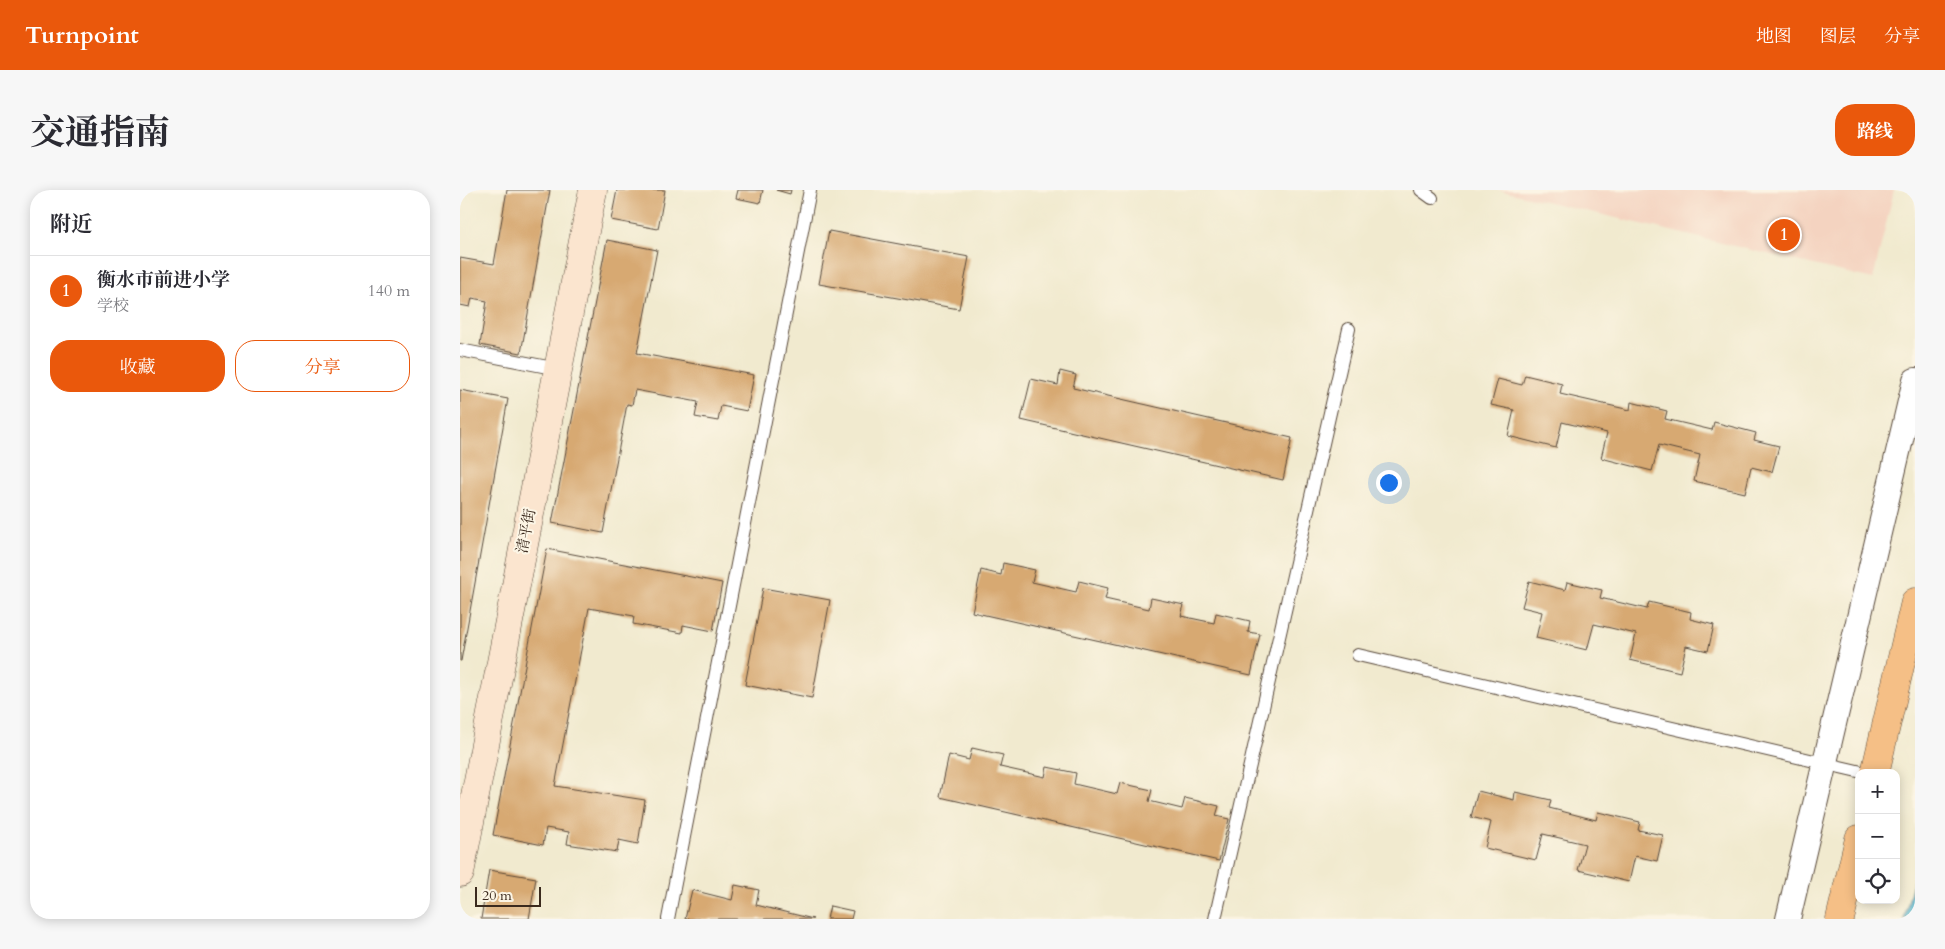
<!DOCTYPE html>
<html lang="zh">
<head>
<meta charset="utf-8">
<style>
	:root { --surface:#fff; --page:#f7f7f7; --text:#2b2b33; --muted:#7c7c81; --line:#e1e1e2; --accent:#ea580c }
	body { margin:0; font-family:Cardo,"Noto Serif SC",serif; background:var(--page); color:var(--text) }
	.controls { position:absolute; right:15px; bottom:15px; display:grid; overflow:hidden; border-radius:10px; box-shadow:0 2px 12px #0003 }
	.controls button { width:45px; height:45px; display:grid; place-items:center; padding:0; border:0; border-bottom:1px solid var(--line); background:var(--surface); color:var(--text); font:25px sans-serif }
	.scale { position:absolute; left:15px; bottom:12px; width:66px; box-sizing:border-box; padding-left:5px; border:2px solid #3b2a1e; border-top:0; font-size:14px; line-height:18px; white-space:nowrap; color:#3b2a1e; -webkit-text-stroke:4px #fcf5e5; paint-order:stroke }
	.you { position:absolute; left:928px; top:292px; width:18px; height:18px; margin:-12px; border:4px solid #fff; border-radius:50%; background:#1a73e8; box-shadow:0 0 0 8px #1a73e833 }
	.badge { display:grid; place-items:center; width:32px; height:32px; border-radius:50%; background:var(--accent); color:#fff; font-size:16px; font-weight:700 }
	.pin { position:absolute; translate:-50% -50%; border:2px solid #fff; box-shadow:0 1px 5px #0006 }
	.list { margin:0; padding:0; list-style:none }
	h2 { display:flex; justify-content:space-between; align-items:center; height:65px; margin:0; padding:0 20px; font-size:21px }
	h2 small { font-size:16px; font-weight:400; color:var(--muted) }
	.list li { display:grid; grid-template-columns:32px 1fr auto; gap:15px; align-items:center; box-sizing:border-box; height:70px; padding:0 20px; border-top:1px solid var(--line) }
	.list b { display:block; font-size:19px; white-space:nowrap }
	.list p { margin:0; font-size:16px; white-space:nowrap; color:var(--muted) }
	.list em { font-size:16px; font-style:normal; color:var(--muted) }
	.actions { display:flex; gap:10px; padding:15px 20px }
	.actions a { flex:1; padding:11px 0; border:1px solid var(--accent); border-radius:20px; text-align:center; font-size:18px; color:var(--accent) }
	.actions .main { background:var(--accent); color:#fff }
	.icon { flex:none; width:28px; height:28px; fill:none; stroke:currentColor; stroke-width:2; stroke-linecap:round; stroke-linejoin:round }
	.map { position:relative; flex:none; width:1455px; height:729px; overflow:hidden; border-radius:20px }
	header { display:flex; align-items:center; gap:30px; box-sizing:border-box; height:70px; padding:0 25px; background:var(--accent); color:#fff }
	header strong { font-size:24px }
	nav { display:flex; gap:28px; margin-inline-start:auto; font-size:18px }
	.intro { display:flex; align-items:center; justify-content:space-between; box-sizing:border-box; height:120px; padding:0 30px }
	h1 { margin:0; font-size:35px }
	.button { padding:12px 22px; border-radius:20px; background:var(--accent); color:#fff; font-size:18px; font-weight:700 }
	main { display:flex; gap:30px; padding:0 30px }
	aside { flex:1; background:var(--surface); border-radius:20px; box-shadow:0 2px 12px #0003 }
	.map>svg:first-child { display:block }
</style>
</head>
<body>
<header>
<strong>Turnpoint</strong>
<nav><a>地图</a><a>图层</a><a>分享</a></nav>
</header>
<div class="intro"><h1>交通指南</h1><a class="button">路线</a></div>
<main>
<aside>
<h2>附近<small></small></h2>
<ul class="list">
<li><span class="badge">1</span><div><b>衡水市前进小学</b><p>学校</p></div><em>140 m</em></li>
</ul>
<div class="actions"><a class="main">收藏</a><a>分享</a></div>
</aside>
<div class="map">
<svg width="1455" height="729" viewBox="0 0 1455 729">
	<rect width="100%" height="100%" fill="#fcf5e5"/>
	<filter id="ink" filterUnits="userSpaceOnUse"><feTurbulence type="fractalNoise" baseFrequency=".02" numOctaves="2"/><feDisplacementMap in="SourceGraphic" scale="10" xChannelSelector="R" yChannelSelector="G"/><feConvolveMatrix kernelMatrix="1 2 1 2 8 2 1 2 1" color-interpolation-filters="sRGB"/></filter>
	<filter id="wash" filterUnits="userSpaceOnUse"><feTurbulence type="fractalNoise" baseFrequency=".0096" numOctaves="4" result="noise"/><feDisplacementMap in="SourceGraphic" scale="20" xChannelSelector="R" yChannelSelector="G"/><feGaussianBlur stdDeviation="1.12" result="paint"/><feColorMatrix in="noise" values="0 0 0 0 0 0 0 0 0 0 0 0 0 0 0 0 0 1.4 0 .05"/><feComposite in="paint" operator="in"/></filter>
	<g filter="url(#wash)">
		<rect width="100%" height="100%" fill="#f1eacf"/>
		<path fill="#f4d3c0" d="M1038,0h396l-21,89z"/>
		<path fill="#49adc9" stroke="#426c74" d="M1455,684v45h-11z"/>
		<g id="blocks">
			<path fill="#d7a972" d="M47,0h43l-29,163 -41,-8 7,-44 -15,-3 -2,9 -10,-2v-47l34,6z
				M157,0h48l-7,39 -47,-9z
				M278,0h25l-3,13 -24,-5z
				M316,0h15l-1,4z
				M369,41l140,26 -10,52 -140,-25z
				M147,50l50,10 -20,103 117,22 -7,36 -26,-5 -3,15 -23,-4 3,-15 -63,-12 -3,15 -5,-1 -24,129 -51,-10z
				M600,181l16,4 -3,13 219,50 -9,42 -262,-60 10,-41 27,6z
				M1065,185l37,9 -2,10 70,16 1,-8 36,9 -2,8 47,11 2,-8 42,11 -2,7 25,6 -7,26 -21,-5 -6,26 -51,-12 6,-26 -41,-10 -7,26 -51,-13 6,-25 -45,-11 -6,26 -48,-12 6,-26 -23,-5 7,-26 24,6z
				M0,200l48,9 -47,262h-1z
				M87,359l175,34 -9,48 -30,-6 -1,8 -49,-9 1,-8 -45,-8 -34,178 90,14 -7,44 -19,-4 -2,12 -50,-8 2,-12 -23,-4 -3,17 -50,-10z
				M543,373l32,7 -3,12 44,10 3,-11 29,7 -3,11 44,10 2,-11 33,7 -3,11 33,7 2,-10 34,8 -2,11 12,2 -9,41 -279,-63 9,-42 20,5z
				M1069,391l36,9 2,-8 35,8 -2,8 47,11 2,-7 42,10 -1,7 24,6 -6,26 -22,-5 -6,26 -50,-12 6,-26 -42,-10 -7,26 -51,-12 6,-26 -20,-5z
				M303,398l67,12 -18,98 -67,-13z
				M512,558l31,7 -3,12 45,10 2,-10 29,6 -2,11 43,10 3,-11 32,7 -3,11 33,8 3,-11 34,8 -3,10 13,3 -10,42 -279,-64 9,-42 20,5z
				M1018,601l36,9 1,-8 36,8 -2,8 47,12 2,-8 42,10 -2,8 25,5 -6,26 -22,-5 -6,26 -51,-12 7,-26 -42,-10 -7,26 -51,-12 6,-26 -20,-5z
				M29,680l47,8 -7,41h-48z
				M275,695l24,5 -3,15 57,14h-128l7,-29 40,10z
				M370,716l23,5 -2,8h-24z"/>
		</g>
	</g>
	<g filter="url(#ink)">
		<use href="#blocks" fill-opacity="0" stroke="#564739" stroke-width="1"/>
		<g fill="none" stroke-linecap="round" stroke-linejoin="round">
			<defs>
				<path id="lane" d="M961,0l11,8
					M0,160l98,19
					M898,465l508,118
					M208,729l142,-729
					M755,729l134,-590"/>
				<path id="street" d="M1328,729l127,-539"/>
				<path id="secondary" d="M0,683l133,-683"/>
				<path id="primary" d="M1415,583l40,-171
					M1380,729l19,-80"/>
			</defs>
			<use href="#lane" stroke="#564739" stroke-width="14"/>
			<use href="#street" stroke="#564739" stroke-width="26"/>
			<use href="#secondary" stroke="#564739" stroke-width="29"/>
			<use href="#primary" stroke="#564739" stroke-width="29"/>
			<use href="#lane" stroke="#fff" stroke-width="12"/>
			<use href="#street" stroke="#fff" stroke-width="24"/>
			<use href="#secondary" stroke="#fbe5cf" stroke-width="28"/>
			<use href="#primary" stroke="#f5bf86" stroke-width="28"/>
		</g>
	</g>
	<g text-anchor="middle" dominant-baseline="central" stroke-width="4" stroke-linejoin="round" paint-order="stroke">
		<g font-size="15" fill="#3b2a1e" stroke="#fcf5e5">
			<text transform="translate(66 341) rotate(-79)">清平街</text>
		</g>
	</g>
</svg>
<div class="controls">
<button>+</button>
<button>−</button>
<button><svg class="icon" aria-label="locate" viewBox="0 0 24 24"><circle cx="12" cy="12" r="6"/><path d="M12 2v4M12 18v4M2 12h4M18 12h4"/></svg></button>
</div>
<div class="scale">20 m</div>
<div class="you"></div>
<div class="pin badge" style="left:1324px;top:45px">1</div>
</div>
</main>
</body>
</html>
